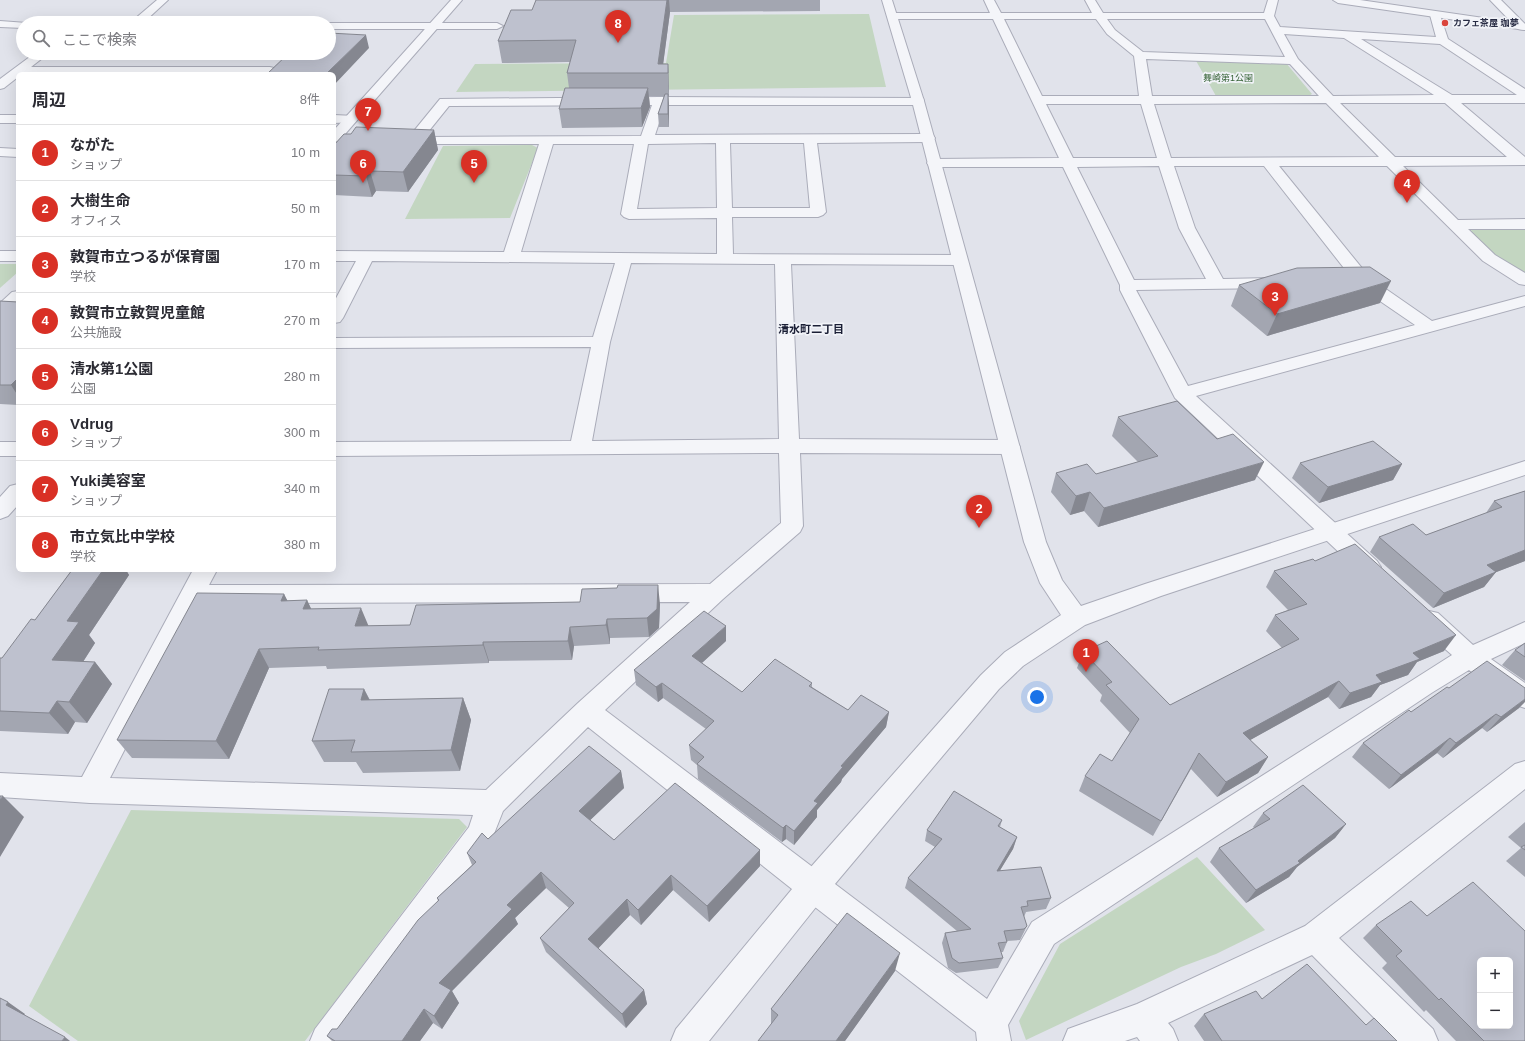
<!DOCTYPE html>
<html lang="ja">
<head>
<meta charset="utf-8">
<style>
	:root { --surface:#fff; --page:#f2f2f3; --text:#2b2b33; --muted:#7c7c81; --line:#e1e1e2; --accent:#d93025 }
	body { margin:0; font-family:Arial,"Noto Sans JP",sans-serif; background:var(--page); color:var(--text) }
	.controls { position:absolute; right:12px; bottom:12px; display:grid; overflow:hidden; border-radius:6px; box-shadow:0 4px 16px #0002 }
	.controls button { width:36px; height:36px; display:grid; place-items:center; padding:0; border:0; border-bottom:1px solid var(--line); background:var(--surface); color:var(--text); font:20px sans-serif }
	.you { position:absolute; left:1037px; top:697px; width:14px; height:14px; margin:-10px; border:3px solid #fff; border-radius:50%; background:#1a73e8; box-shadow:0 0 0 6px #1a73e833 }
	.badge { display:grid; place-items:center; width:26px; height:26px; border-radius:50%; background:var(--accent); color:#fff; font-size:13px; font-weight:700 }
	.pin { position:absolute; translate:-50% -33px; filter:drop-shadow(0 1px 2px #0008) }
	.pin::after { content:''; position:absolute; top:21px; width:14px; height:12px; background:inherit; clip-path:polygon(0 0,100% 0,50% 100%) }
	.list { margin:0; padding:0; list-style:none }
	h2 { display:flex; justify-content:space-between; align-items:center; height:52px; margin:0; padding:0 16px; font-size:17px }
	h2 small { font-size:13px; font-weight:400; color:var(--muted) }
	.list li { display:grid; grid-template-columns:26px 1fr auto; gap:12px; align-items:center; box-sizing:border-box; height:56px; padding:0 16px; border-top:1px solid var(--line) }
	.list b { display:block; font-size:15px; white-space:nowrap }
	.list p { margin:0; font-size:13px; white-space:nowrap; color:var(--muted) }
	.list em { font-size:13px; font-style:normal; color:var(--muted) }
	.icon { flex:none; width:22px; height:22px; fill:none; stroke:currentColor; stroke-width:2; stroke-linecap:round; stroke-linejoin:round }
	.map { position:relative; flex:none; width:1525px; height:1041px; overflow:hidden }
	.search { position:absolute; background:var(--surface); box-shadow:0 4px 16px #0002; left:16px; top:16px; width:320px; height:44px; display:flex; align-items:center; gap:10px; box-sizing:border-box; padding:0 14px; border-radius:22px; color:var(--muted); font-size:15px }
	.panel { position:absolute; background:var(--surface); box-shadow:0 4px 16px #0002; left:16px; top:72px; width:320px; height:500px; border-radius:6px }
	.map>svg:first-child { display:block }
</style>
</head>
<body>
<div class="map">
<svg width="1525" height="1041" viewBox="0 0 1525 1041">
	<rect width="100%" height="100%" fill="#e1e3eb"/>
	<path fill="#c3d6c1" d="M869,14l17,73 -430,5 19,-28 191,-1 8,-48z
		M1195,59l91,4 26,31 -5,3 -91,-1z
		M532,145l6,3 -28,70 -105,1 38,-73z
		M1525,228v46l-27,-16 -28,-27 4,-2z
		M0,264h18v8l-18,16z
		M131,810l328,9 8,8 -162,214h-227l-49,-35z
		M1197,857l68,73 -49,24 -35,13 -155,73 -7,-19 41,-77z"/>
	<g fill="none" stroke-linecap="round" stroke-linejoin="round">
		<defs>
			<path id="minor" d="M157,0h11l-25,23h-13z
				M984,0h10l7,13h91l-7,-13h10l8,13h161l4,-13h10l-4,16 6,11 156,10 -6,-22 5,-3 5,3 8,24 77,50v14h-64l64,54v8l-122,1 55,54 67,-1v10h-57l27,26 30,18v12l-6,-1 -36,-23 -96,-95h-108l91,112 62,43 93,-25v10l-329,90 181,165 4,6 -4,6 -8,3 -8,-3 -186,-175 -55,-108v-5l-57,-118h-129l-5,-1 -2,-3 2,-3 5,-1 125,-1 -66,-139h-101l-5,-3 5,-3h98zM1004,19h92l11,15 27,22 5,40h-97zM1107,19h158l20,38 -142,-5 -28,-22zM1284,34l60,4 90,57 -101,1 -35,-37zM1361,39l79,5 77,51h-65zM1146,59l144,5 29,32h-167zM1326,103l53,54 -208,1 -17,-54zM1340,103h105l62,54h-112zM1046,104h95l16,54h-84zM1159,166l20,62 27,51 -72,1 -57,-113zM1174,166h90l94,120 57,39 -227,61 -52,-96 138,-2 6,-1 2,-4 -2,-4 -6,-1 -51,1 -28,-51z
				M1490,0h11l24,24v6l-7,-1z
				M0,21l27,2h-4v5l-23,-1z
				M328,23h169l6,3 -6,3h-168v-6z
				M35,53h14l-18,14h239l4,1 2,3 -3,3h-255v3l-14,11 -4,1v-10z
				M660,97l263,1 1,3 -1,3 -5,1h-253l-10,30 273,-1 5,1 2,3 -2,3 -5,1 -111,1 9,69 -3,3 -5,2h-86l1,37 226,1 6,2 2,3 -2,3 -6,2 -168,-1 8,175 211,1 7,2 3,5 -3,5 -7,2 -210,-1 3,73 -3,6 -77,67 -118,111 382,289 45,-77 420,-267 -32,-28 -3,-7 3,-7 9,-2 9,2 35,32 52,-23v21l-34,16 34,24v25l-9,-3 -47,-35 -36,22 -379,252 -46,81 3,16h-34l-1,-9 -174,-135 -214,-170 -85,84 -13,33 -143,197h-37l5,-12 154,-202 4,-12 -383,-12 -90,-6v-24l82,4 111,-207h24l-8,15 501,-1 71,-61 -2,-70 -445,3v-14l237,-1 20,-94 -257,1v-10l259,-1 22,-74 -243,-2 -29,57 -3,4 -6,1v-21l22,-41h-22v-10l170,1 35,-108h-137l-2,-3 2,-3 7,-1 31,-38zM652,105l-11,31 -217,1 25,-31zM716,143l1,65 -80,1 11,-65zM730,143h74l6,65h-78zM553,144h81l-13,70 3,3 5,2 88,-1v36l-196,-2zM631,263l144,1 4,175 -187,2 18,-99zM690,602l-112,101 -92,87 -376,-12 90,-175z
				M0,115h18v8h-18z
				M334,115l21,1 2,3 -2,3 -21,1z
				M0,148l18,1v8l-18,-1z
				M0,251h18v10h-18z
				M18,291v14l-12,11 -6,1v-14l12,-11z
				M0,442h18v14h-18z
				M1525,761v28l-186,149 94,91 5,12h-41l-85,-86 -144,68 5,6 5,12h-38l-3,-4 -12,4h-62l5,-12 69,-25 168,-78 210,-162z"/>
			<path id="tertiary" d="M451,0h11l-123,141 -5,1v-12z
				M882,0h10l32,101 122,441 16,38 19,26 64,-22 380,-123v14l-364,121 -76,29 -62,41 -24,23 -175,208 -115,144h-38l5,-12 126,-152 179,-202 24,-23 56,-37 -21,-32 -16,-41 -112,-441z
				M1333,0h27l165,24v6l-187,-27z
				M18,484v21l-10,11 -8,3v-22l10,-11z"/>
		</defs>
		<use href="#minor" stroke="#aaacb9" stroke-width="2"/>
		<use href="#tertiary" stroke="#aaacb9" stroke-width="2"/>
		<use href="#minor" fill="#f4f5f9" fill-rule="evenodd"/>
		<use href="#tertiary" fill="#f4f5f9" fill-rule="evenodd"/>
	</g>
	<path fill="#a3a6b1" d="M536,0h284v11l-150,1 -7,52h5l1,23v9h-1l1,10v21h-10l-1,-13 6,-18h-15l1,11 -8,20 -80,1 -3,-19 10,-21 -2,-15 3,-11 -68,1 -4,-22 34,-31z
		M434,130l4,20 -30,42 -32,-1 -4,6 -38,-2v-50l17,-11z
		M1239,285l141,18 -113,33 -36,-30z
		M0,301l18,1v103l-18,-1z
		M1118,417l137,63 -157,47 -14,-16 -14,4 -19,-23 5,-19 40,1 42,-12 -26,-26z
		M1300,463l102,1 -9,16 -74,23 -27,-25z
		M1525,491v70l-29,11 -12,15 -51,21 -63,-56 9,-15 47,-2 60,-22 8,-12z
		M1315,561l129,90 -27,11 -9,13 -28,10 -9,12 -32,12 -11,-12 -78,43 18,17 -10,16 -41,24 -26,-28 -38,67 -74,-45 6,-15 27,-15 18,-28 -30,-32 2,-6 -25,-27 6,-16 87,53 112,-57 -16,-17 9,-16 13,-5 -22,-23 8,-16z
		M72,570h54l3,5 -40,60 6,8 -12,19h12l17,22 -25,39 -12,-1 -7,12 -68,-3v-73h2l33,-38z
		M284,594l3,7 20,-1 4,9 58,17 41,-1 250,-21 -1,24 -10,9 -39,1v6l-36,2 -2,14 -83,1v2l-162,6 -1,-3 -57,2 -40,91 -97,-1 -15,-18z
		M726,641l-24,22 40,29 70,-9v4l36,23 41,2 -3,15 -44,52 -1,3 -24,28v7l-23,28 -8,-6 -4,3 -84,-63 -1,-14 -6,-5 -2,-15 17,-16 -43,-31 -5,4 -22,-17 -2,-15z
		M1525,643v38l-23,-16 13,-15z
		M1449,688l70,20 -32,24 -5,-4 -39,30 -6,-5 -48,36 -37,-32 11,-14z
		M364,689l6,11 93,-2 8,22 -11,51 -97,2 -7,-11h-32l-12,-21z
		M621,771l3,17 -34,32 24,20 146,26 -51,56 -36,-32 -32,35 -11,-10 -32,33 46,42 3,14 -21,24 -80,-76 -6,-14 29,-30 -23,-20 -31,30 3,6 -66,67 7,12 -17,26 -9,-6 -13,18h-88l-5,-5 10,-7 101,-128 -1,-3 35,-33 -5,-12 21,-14z
		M1263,813l83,11 -11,14 -38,29 -8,10 -43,26 -36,-41 9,-14 35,-20 -1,-1z
		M1002,820l-2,7 17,10 -4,12 -13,21 51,28 -5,11 -20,3 -2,5 3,9 -7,14 -13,1v1l-4,10h-2l2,6 -5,10 -42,5 -8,-5 -6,-25 3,-10 12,-2 -52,-43 3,-10 27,-31 -10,-6 2,-11z
		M1525,822v55l-19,-16 15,-13 -13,-11z
		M1427,916l98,125h-69l-30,-31 -2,2 -42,-44 5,-5 -24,-25 13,-13z
		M895,971l-50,70h-87l13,-16v-16z
		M1262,999l104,26 31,16h-193l-10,-15 10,-12z"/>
	<path fill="#858790" d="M667,0h2l1,12 -8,61 -4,-9z
		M366,35l3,13 -35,37v-11h-8z
		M668,64l1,23v9l-1,-23z
		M648,88l2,19 -8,20 -1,-19z
		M668,94l1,12v21l-1,-13z
		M434,130l4,20 -30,42 -5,-20z
		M370,171l6,20 -4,6 -6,-21z
		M1391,281l-11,22 -113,33 10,-22z
		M18,378v18l-7,-11z
		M1264,462l-9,18 -157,47 6,-19z
		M1402,464l-9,16 -74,23 9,-16z
		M1090,492l-6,19 -14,4 6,-19z
		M1525,550v11l-49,19 11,-15z
		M103,570h23l3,5 -40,60 6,8 -25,39 -18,-22 15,-39z
		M1496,572l-12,15 -51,21 11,-15z
		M658,585l2,19 -1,24 -10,9 -2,-19z
		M284,594l10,19 -13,-12z
		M307,600l9,19 -13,-10z
		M361,608l8,19 -14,-1z
		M607,619l3,19v6l-4,-19z
		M726,626v15l-33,30 -1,-15z
		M570,627l4,19 -2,14 -4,-19z
		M1456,635l-12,16 -27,11 -9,13 -28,10 -9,12 -32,12 11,-16 26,-18 37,-22z
		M483,642l6,19v2l-6,-18z
		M259,649l10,19 -40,91 -13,-18z
		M95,662l17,22 -25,39 -18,-21z
		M1339,681l-11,16 -94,52 9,-16z
		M662,683l1,15 -5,4 -2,-15z
		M364,689l11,22 -14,-11z
		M463,698l8,22 -11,51 -9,-21z
		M1525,699v3l-6,6 -32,24 14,-15z
		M57,701l18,21 -7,12 -19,-21z
		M889,712l-3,15 -44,52 -1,3 -24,28v7l-23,28v-14l20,-30 27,-35z
		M1496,714l-14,14 -39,30 13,-15z
		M1450,738l-13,15 -48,36 12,-14z
		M1268,757l-10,16 -41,24 9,-15z
		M621,771l3,17 -41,39 -4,-16z
		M3,796l21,21 -24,40v-57z
		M1346,824l-11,14 -38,29 -8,10 -43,26 10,-13 42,-29z
		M786,825v14l-4,3 1,-14z
		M1017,837l-4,12 -20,33 4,-11z
		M760,850v16l-51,56 -2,-16z
		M541,872l5,16 -31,30 3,6 -66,67 7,12 -17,26 -8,-13 5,-33 68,-78z
		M671,875l2,15 -32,35 -3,-15z
		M627,899l3,16 -37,39 -5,-15z
		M900,953l-5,18 -50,70h-9z
		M644,990l3,14 -21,24 -4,-14z
		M8,1002l17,12 -2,3 -17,-12z
		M424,1009l9,14 -13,18h-18z
		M65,1037l5,4h-8z"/>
	<path fill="#bec1ce" stroke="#858790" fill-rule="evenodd" d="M536,0h131l-9,64h10v9h-101l9,-33 -78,1 13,-31h21z
		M329,33l37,2 -40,39h-59l22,-21h40z
		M565,88h83l-7,20 -82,1z
		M665,94h3v20h-10z
		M356,127l78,3 -31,42 -33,-1 -4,5 -32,-1v-30l10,-11h7z
		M1370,267l21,14 -114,33 -38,-29 58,-17z
		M0,301l18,1v76l-7,7h-11z
		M1177,401l40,38 16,-5 31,28 -160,46 -14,-16 -14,4 -20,-23 31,-9 9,10 62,-18 -40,-39z
		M1373,441l29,23 -74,23 -28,-24z
		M1525,491v59l-38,15 9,7 -52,21 -65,-56 34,-13 13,11 76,-28 -8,-6z
		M1355,544l101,91 -43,18 7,6 -44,16 6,7 -32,11 -11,-12 -96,52 25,24 -42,25 -27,-29 -38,68 -76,-45 15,-22 12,7 27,-42 -33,-34 6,-3 -29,-30 24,-11 63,64 129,-66 -24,-24 32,-11 -33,-33 39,-12 2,2z
		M72,570h31l-36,51 12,1 -27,38 43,2 -26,40 -12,-1 -8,12 -49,-2v-53h2l29,-39 4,1z
		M618,585h40l-1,24 -10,9 -40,1 -1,6 -36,2 -2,14 -85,1v3l-165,5 1,-3 -60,2 -43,92 -99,-1 80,-147 87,1 -3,7 26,-1 -4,9 58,-1 -6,18 55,-1 6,-20 164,-3 2,-13 35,-1z
		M704,611l22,15 -34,30 50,36 33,-33 37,24 -3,3 39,24 13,-15 28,17 -48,54 2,1 -29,34 4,2 -24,28 -8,-6 -3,3 -86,-64 7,-7 -15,-12 25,-24 -52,-38 -6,4 -22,-17z
		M1525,643v14l-10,-7z
		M1487,661l38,27v11l-24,18 -5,-3 -40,29 -6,-5 -49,37 -38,-32 46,-33 2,2 36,-25 2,1z
		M329,689h35l-3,11 102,-2 -12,52 -100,2 4,-12 -43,1z
		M589,746l32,25 -42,40 35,29 61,-57 85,67 -53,56 -36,-31 -33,35 -11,-11 -39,40 56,51 -22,24 -82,-76 34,-35 -33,-31 -34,33 5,4 -73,74 12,7 -17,26 -10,-7 -22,32h-67l-8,-5 5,-7h5l81,-109 21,-20 -2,-2 39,-36 -9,-9 15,-20 6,6z
		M1303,785l43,39 -48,37 2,2 -44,27 -37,-42 51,-29 -7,-6z
		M954,791l48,29 -4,6 19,11 -20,34 44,-4 10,31 -24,3 1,5 -7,1 6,19 -3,3 -20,2 3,11 -9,1 5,15 -44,5 -7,-5 -7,-25 26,-4 -63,-51 34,-39 -15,-9z
		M0,796h3l-3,4z
		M1525,845v5l-4,-3z
		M1473,882l52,49v110h-41l-43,-43 -2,2 -43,-44 6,-5 -26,-26 35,-24 16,15zM1480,960h30v66h-30z
		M847,913l53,40 -64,88h-78l20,-26 -7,-6z
		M1307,964l59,61 8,-7 23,23h-175l-18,-27 52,-23 6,8z
		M0,998l8,4 -2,3 59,32 -3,4h-62z"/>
	<circle fill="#da443c" stroke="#f1f3f8" stroke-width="1.5" cx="1445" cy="23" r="4"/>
	<g text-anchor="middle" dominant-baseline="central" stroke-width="3.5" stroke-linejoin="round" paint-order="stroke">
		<g font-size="9" font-weight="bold" fill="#282c44" stroke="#f1f3f8" text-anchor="start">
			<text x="1453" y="23">カフェ茶屋 珈夢</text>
		</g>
		<g font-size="9" fill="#346134" stroke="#f1f3f8">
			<text x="1228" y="78">舞崎第1公園</text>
		</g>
		<g font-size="11" font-weight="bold" fill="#1a1e35" stroke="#f1f3f8">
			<text x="811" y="329">清水町二丁目</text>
		</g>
	</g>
</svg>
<div class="controls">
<button>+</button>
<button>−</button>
</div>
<div class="you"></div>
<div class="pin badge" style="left:1086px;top:672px">1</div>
<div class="pin badge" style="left:979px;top:528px">2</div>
<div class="pin badge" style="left:1275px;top:316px">3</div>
<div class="pin badge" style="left:1407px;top:203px">4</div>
<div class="pin badge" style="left:474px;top:183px">5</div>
<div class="pin badge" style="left:363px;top:183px">6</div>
<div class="pin badge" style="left:368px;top:131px">7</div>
<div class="pin badge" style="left:618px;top:43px">8</div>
<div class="search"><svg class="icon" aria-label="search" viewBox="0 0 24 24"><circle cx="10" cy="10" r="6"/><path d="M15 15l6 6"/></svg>ここで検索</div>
<section class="panel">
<h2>周辺<small>8件</small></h2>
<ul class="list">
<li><span class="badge">1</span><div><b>ながた</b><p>ショップ</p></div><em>10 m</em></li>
<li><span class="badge">2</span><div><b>大樹生命</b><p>オフィス</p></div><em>50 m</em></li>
<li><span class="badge">3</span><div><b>敦賀市立つるが保育園</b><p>学校</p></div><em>170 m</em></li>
<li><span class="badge">4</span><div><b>敦賀市立敦賀児童館</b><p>公共施設</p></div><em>270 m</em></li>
<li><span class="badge">5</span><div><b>清水第1公園</b><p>公園</p></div><em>280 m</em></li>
<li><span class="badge">6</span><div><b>Vdrug</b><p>ショップ</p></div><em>300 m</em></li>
<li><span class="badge">7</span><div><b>Yuki美容室</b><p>ショップ</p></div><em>340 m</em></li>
<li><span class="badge">8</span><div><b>市立気比中学校</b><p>学校</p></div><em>380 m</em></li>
</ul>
</section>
</div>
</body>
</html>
